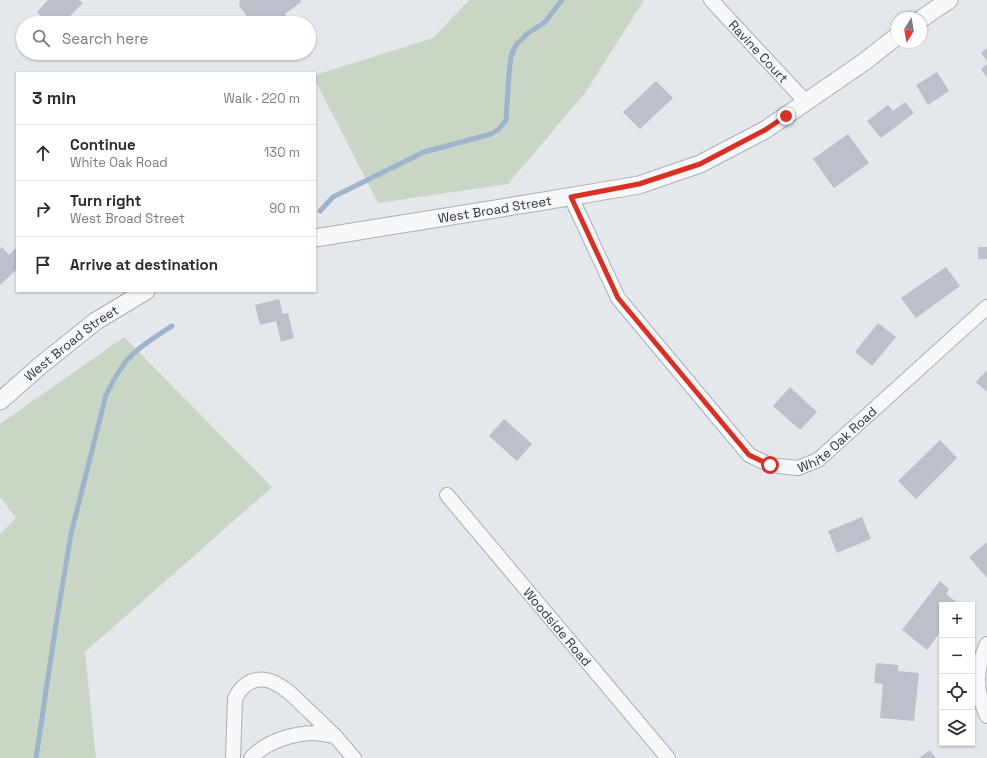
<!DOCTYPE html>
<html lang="en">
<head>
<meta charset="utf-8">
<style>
	:root { --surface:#fff; --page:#f2f2f3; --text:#2b2b33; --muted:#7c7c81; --line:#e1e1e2 }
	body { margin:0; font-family:"Space Grotesk",sans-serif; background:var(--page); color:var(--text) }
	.controls { position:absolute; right:12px; bottom:12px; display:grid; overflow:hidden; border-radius:0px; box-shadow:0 1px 3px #0004 }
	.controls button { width:36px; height:36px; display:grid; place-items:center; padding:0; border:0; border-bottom:1px solid var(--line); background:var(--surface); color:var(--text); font:20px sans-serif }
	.compass { position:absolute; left:891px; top:12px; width:36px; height:36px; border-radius:50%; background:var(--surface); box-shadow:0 1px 3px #0004; rotate:191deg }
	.stop { position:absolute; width:12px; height:12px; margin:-9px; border:3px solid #d93025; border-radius:50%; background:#fff }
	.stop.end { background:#d93025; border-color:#fff; box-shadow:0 1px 4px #0008 }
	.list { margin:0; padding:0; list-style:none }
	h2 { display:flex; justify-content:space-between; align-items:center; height:52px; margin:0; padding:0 16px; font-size:17px }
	h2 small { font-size:13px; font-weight:400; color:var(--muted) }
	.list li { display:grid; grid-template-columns:26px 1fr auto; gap:12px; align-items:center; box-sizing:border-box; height:56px; padding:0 16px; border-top:1px solid var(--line) }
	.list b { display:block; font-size:15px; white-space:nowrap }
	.list p { margin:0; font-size:13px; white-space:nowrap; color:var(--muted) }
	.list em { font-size:13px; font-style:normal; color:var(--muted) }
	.icon { flex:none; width:22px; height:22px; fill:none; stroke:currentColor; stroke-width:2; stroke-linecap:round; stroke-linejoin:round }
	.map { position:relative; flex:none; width:987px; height:758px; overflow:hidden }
	.search { position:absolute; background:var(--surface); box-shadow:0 1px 3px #0004; left:16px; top:16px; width:300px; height:44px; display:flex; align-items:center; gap:10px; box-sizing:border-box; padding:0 14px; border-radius:22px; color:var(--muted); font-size:15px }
	.panel { position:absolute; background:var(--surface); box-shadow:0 1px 3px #0004; left:16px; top:72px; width:300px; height:220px; border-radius:0px }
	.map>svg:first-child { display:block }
</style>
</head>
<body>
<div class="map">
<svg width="987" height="758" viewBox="0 0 987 758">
	<rect width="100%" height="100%" fill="#e4e7ec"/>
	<path fill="#c9d6c5" d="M469,0h175l-59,93 -77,91 -130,19 -63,-123v-5l118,-37z
		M124,337l148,150 -187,165 11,106h-96v-224l16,-16 -16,-21v-73z"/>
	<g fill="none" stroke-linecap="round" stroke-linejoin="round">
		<path stroke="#9fb4cc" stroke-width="5" d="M320,211l13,-14 91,-45 67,-18 8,-5 7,-9 3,-46 2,-18 5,-11 12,-12 16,-10 18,-23
			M36,758l20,-134 15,-90 35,-139c7,-13 13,-27 23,-37 12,-13 28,-22 43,-32"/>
	</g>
	<path fill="#bbc0ca" d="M48,0h31l4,3 -20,20h-15l-11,-11z
		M240,0h60l1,2 -16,12 7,9h-40l-13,-17z
		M987,48v13l-6,-8z
		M257,53h12l-3,2 -9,-1z
		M987,64v14l-6,-9z
		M937,72l12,19 -21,14 -12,-20z
		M656,81l17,17 -33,31 -17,-17z
		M905,102l9,11 -33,25 -14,-17 21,-16 5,6z
		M848,134l21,29 -35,25 -21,-29z
		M2,247l7,8 8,-8v22l-17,16v-36z
		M978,247h9v12h-9z
		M946,267l14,19 -44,32 -15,-20z
		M279,299l4,15 5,-1 6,25 -13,4 -5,-21 -16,4 -5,-20z
		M878,323l18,14 -24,29 -17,-14z
		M987,370v22l-11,-10z
		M790,387l27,25 -17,18 -27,-24z
		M504,419l28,25 -15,17 -28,-25z
		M940,440l17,18 -41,41 -18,-18z
		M862,517l9,22 -34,14 -9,-22z
		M987,542v36l-18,-21z
		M940,581l9,8 -3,5 14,11h-18v25l-15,20 -25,-20z
		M876,663l22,2v6l21,2 -5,48 -34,-3 3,-34 -9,-1z
		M930,750l6,8h-17z"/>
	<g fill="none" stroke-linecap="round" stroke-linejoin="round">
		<defs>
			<g id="minor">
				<path id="s1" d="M711,0l95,102"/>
				<path id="s2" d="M571,197l47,101 131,157 21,10 28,3 20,-8 169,-153"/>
				<path id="s3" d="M447,495l221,263"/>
				<path d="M987,644c-12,26 -12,46 0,72"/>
				<path d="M233,758l2,-59c9,-20 27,-25 45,-13 11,6 19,16 28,24 9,9 18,17 27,26"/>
				<path d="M251,758c16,-17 42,-25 65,-25 6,1 13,2 19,3l19,22"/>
			</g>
			<g id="tertiary">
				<path d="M921,19l28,-19"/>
				<path id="s4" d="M315,238l223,-36 101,-17 61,-21 65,-34 99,-68 33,-26"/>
				<path id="s5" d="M0,401l41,-36 55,-44 50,-30"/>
			</g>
		</defs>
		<use href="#minor" stroke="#a9aeb7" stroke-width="16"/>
		<use href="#tertiary" stroke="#a9aeb7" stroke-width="19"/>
		<use href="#minor" stroke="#f7f8fa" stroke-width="14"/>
		<use href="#tertiary" stroke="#f7f8fa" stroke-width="17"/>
	</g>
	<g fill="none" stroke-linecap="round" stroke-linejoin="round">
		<path stroke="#d93025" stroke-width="5" d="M770,465l-21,-10 -131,-157 -47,-101 68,-13 61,-20 65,-34 21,-14"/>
	</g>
	<g text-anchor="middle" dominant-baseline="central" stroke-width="4" stroke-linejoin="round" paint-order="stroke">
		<g font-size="13" fill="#2b3445" stroke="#f4f6f9">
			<text stroke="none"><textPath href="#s1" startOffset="70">Ravine Court</textPath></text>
			<text stroke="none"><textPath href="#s4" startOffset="182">West Broad Street</textPath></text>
			<text stroke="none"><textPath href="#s5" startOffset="92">West Broad Street</textPath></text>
			<text stroke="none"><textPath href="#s2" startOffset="416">White Oak Road</textPath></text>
			<text stroke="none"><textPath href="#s3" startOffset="172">Woodside Road</textPath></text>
		</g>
	</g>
</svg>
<div class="controls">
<button>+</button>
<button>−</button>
<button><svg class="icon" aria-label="locate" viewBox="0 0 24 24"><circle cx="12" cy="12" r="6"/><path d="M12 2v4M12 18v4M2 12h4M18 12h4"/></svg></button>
<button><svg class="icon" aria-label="layers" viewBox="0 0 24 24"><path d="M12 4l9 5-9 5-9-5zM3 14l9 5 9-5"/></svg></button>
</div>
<svg class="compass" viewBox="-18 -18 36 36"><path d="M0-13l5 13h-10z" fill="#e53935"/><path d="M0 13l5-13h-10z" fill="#7c7c81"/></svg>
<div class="stop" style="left:770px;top:465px"></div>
<div class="stop end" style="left:786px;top:116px"></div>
<div class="search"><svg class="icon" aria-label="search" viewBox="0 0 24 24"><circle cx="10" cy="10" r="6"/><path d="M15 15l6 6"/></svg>Search here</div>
<section class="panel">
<h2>3 min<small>Walk · 220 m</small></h2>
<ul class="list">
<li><svg class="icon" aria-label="ahead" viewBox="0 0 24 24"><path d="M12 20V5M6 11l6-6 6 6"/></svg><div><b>Continue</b><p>White Oak Road</p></div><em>130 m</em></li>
<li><svg class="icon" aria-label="right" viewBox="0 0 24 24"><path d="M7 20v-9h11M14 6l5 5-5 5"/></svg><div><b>Turn right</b><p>West Broad Street</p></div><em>90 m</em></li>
<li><svg class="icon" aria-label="arrive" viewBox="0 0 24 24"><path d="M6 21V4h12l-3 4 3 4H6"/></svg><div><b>Arrive at destination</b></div></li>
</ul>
</section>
</div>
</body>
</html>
